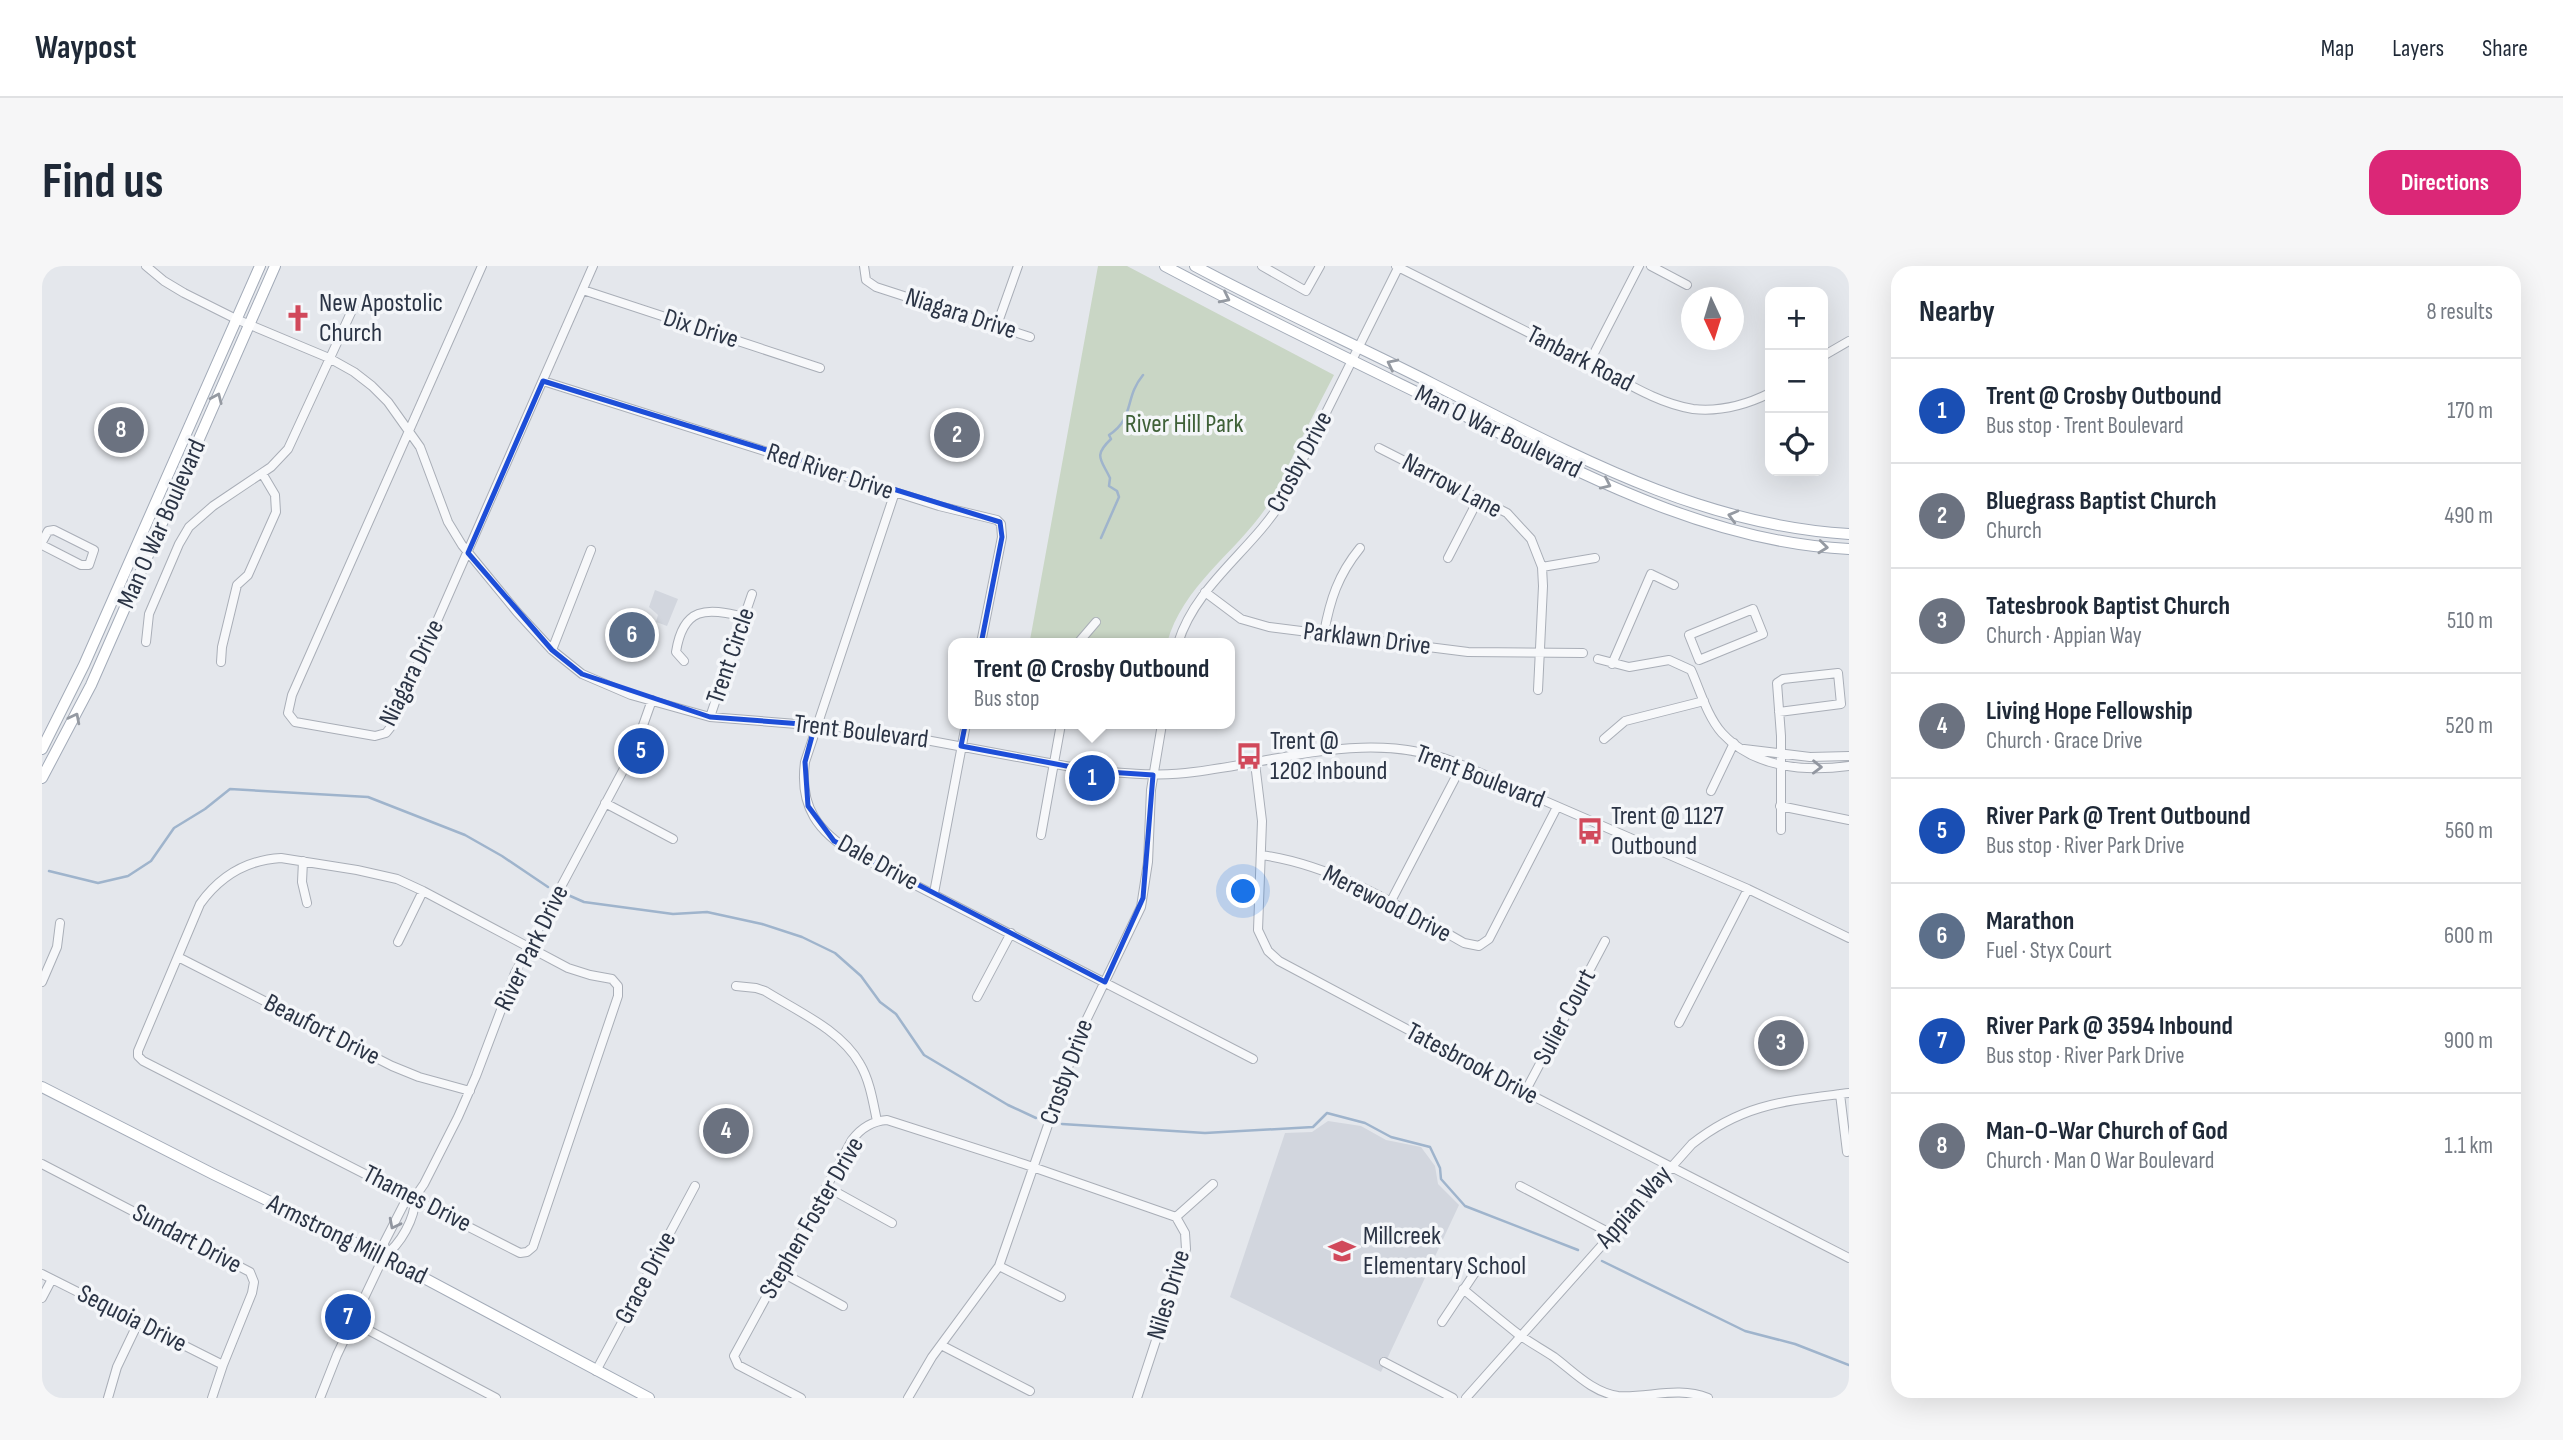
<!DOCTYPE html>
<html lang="en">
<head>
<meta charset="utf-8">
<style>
	:root { --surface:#fff; --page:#f6f6f7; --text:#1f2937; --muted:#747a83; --line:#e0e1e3; --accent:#db2777 }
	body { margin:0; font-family:"Sofia Sans Condensed",sans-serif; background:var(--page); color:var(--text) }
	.controls { position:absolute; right:21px; top:21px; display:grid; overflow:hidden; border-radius:14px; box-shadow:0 7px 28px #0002 }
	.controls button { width:63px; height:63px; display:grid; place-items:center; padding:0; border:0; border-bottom:2px solid var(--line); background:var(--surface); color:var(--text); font:35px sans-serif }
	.compass { position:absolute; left:1639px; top:21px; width:63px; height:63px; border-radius:50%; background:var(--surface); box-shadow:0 7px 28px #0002; rotate:176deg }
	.you { position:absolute; left:1202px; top:626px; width:24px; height:24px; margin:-18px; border:5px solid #fff; border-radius:50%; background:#1a73e8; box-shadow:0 0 0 10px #1a73e833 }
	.badge { display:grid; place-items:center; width:46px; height:46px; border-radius:50%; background:var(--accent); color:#fff; font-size:23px; font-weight:700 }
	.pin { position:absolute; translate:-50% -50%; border:4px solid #fff; box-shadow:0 2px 7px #0006 }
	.popup { position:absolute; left:906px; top:372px; width:287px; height:91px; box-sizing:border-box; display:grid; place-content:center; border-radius:14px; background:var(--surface); filter:drop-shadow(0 2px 5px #0005); font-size:23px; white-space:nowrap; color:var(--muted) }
	.popup b { font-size:26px; color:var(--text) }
	.popup::after { content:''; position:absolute; left:50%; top:100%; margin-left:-14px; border:14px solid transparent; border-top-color:var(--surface) }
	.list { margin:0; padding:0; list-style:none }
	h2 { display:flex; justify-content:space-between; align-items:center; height:91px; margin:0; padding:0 28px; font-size:30px }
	h2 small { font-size:23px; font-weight:400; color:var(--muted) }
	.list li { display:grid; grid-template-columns:46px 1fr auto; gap:21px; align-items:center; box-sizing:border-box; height:105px; padding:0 28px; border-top:2px solid var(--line) }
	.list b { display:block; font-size:26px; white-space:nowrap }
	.list p { margin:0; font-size:23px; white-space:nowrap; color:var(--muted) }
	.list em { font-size:23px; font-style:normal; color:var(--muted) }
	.icon { flex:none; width:38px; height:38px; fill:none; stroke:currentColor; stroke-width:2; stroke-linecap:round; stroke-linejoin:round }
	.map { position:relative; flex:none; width:1807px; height:1132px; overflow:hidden; border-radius:21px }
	header { display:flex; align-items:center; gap:42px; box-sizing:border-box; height:98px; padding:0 35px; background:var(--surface); border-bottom:2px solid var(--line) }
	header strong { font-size:33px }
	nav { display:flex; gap:38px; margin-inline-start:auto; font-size:24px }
	.intro { display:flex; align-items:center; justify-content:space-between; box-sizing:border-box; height:168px; padding:0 42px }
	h1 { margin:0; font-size:49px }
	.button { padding:18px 32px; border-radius:21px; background:var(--accent); color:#fff; font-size:24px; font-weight:700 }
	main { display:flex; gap:42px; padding:0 42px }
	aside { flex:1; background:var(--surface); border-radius:21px; box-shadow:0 7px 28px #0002 }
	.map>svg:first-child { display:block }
</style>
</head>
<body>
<header>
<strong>Waypost</strong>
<nav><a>Map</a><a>Layers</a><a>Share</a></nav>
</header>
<div class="intro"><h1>Find us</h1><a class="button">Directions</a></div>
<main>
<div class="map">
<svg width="1807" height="1132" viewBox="0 0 1807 1132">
	<rect width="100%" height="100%" fill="#e4e7ec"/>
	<path fill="#d2d6de" d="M613,324l23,9 -11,27 -11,-4 2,-7 -9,-8z
		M1286,855l33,5 25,14 35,7 14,19 3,18 21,21 -78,167 -151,-75 55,-164 27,-1z"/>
	<path fill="#c9d6c5" d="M1056,0h29l207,109c-15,29 -30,58 -44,87 -7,15 -12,30 -22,43 -32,48 -85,80 -101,138h-118l-19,-3z"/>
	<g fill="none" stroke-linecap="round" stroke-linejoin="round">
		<path stroke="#9fb4cc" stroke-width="2.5" d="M1059,272l18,-41 -2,-6 -8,-5 1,-8c-9,-19 -17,-22 1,-39l-2,-4c26,-17 15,-37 34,-60
			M7,605l49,12 30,-7 23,-15 23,-33 31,-19 25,-20 138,8 97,38 37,21 46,31
			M526,629l16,7 89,12 34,-2 55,12 40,13 33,16 26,23 19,26 16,12 28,41 84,50 28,13
			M1020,858l143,9 108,-6 14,-14 38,10 26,14 39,10 10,21 1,11 24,27 113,44
			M1560,995l143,70 50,13 54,21"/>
		<defs>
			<path id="minor" d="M104,0l18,15 20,12 52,26 93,39 25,14 18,14 16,16 32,45 28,75 14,23 55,67 35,38 30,24 49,21 79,22 162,13 221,41c34,2 67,6 101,1 91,-11 179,-45 268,-7l286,124 101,49
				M440,0l-190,429 -4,18 7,9 80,14 11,-3 4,-5 203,-462
				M822,0l2,14 10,7 154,50
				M1220,0l44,25 14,-25
				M1354,0c64,32 127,64 191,96 34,17 68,41 106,47 28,3 53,-4 77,-16
				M1609,0l36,19
				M541,24l237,78
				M955,59l21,-59
				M1781,90l26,-15
				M1547,97l50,-97
				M501,115l396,125 58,14 4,4 1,13 -21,106
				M1337,182l128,65 24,26 11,28 1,19 -5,104
				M853,226l-90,270c-6,45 13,70 50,92l398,205
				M0,276l6,-11 6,-1 40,20 -5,15h-8l-39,-20
				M1406,292l31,-60
				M1500,301l53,-9
				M1163,326l36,27 28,8 199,25 115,1
				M1711,343l10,25 -64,26 -10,-25z
				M1282,367c6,-33 14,-58 36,-85
				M104,376l3,-28 30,-70 10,-17 24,-21 58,-39 17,-18 66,-143
				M1036,377l18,-21
				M1136,377c18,-58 73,-92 104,-142l117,-235
				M510,384l39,-100
				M1556,393l31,8 40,-7 22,10c9,20 16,46 31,63 32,35 83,39 127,33
				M642,395l-8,-9c7,-45 30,-45 68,-35
				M179,396l1,-15 15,-62 11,-10 28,-63 -1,-17 -13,-22
				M1570,398l39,-90 23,11
				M1737,446l62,-8 -3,-31 -55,6 -6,4 4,53v94
				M668,451l42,-123
				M1562,473l21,-18 79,-20
				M1702,483l66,8 39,-1
				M1213,497l7,58 -4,109 10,21 11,10 246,131 324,166
				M1669,525l23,-48
				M563,537l68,36
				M1738,540l69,14
				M999,569l20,-111
				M1219,589c73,10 140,52 203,88l15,3 10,-7 68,-132
				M239,592l76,12 40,9 26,12 145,77 22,7 22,4 6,7v10l-85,251 -6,5 -7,1 -377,-192 -5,-5v-5l62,-147c20,-28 46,-44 81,-46z
				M261,595l-1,21 5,21
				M892,627l32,-169
				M1348,637l72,-138
				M356,676l25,-51
				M136,691l214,109 27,11 51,14
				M0,716l15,-35 3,-24
				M694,720l20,2 9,3c32,20 76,39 95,73 10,17 13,38 17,57
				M935,731l34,-64
				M1637,757l69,-134
				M1483,826l80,-151
				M1798,828l7,58
				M0,898l208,108 4,10 -2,11 -29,72 -11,33
				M1478,920l90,47
				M785,921l65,36
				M1134,951l37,-33
				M342,990c16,-11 32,-38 31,-59
				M957,1000l62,31
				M739,1006l62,34
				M0,1008l181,91
				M1421,1023c18,15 36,30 55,45 11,8 24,15 36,23 20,15 38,35 64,39 31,2 59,-10 90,2
				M0,1032l10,-19
				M311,1056l143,76
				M1400,1056l38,-57
				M899,1079l89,46
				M1342,1096l69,36
				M554,1105l99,-185
				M66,1132l9,-31 21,-44
				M278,1132l17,-43 47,-99v-13l21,-41 10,-5 9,-13 34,-67 18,-41 39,-103 120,-225 17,-48
				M759,1132l-63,-33 -4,-9 118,-216c9,-12 20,-19 35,-20l137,44 152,53 9,16 1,16 -49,149
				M866,1132l24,-41 67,-91 81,-233 61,-126 7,-45 3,-72 11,-66
				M1424,1132l226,-254c52,-41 94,-43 157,-51"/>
			<path id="major" d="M1123,0c94,50 190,96 286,143 127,62 253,133 398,140
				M1153,0c78,42 159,78 238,118 134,67 263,141 416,150
				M0,483l42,-84 176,-399
				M0,512l49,-93 184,-419
				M0,821l171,87 181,88 255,136"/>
		</defs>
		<use href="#minor" stroke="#a9aeb7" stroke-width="10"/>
		<use href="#major" stroke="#a3abb8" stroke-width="12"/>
		<use href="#minor" stroke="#f7f8fa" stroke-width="8"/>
		<use href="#major" stroke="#fff" stroke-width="10"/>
	</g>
	<defs><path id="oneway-chevron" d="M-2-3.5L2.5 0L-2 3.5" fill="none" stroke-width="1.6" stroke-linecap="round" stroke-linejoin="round" transform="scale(1.75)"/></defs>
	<g stroke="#959aa2">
		<use href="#oneway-chevron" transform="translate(1183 32) rotate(26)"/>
		<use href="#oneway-chevron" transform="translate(1350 98) rotate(-154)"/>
		<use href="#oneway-chevron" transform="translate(175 132) rotate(-66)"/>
		<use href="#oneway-chevron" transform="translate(1564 218) rotate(25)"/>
		<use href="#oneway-chevron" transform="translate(1691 250) rotate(-165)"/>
		<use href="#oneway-chevron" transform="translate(1781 281) rotate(6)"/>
		<use href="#oneway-chevron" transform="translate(33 452) rotate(-63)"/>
	</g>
	<g stroke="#9196a0">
		<use href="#oneway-chevron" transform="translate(1775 501) rotate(1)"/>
		<use href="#oneway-chevron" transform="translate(352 958) rotate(117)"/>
	</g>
	<path fill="none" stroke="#1d4ed8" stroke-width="5" stroke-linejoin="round" d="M501,115l457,141 2,15 -41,209 132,25 60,4 -10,123 -38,84 -271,-141 -26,-35 -3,-44 10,-37 -105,-8 -128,-43 -30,-24 -84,-97z"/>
	<defs>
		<symbol id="church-bare" viewBox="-9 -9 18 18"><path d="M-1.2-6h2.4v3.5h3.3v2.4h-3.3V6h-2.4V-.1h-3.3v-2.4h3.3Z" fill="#d1495b" stroke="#f4f6f9" stroke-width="2.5" paint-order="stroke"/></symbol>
		<symbol id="bus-bare" viewBox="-9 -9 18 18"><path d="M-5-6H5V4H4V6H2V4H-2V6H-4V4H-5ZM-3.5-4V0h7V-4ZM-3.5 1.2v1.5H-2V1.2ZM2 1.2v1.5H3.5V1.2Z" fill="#d1495b" stroke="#f4f6f9" stroke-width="2.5" paint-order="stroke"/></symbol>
		<symbol id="school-bare" viewBox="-9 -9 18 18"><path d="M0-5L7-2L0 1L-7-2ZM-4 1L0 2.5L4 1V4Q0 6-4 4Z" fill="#d1495b" stroke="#f4f6f9" stroke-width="2.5" paint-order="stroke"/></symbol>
	</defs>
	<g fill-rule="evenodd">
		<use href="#church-bare" x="237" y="33" width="38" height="38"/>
		<use href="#bus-bare" x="1188" y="471" width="38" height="38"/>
		<use href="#bus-bare" x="1529" y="546" width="38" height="38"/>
		<use href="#school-bare" x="1281" y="966" width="38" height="38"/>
	</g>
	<g text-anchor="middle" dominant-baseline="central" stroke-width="7" stroke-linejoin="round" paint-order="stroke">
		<g font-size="26" fill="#2b3445" stroke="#f4f6f9" text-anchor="start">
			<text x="277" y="37">New Apostolic<tspan x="277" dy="30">Church</tspan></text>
			<text x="1228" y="475">Trent @<tspan x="1228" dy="30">1202 Inbound</tspan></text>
			<text x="1569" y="550">Trent @ 1127<tspan x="1569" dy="30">Outbound</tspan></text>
			<text x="1321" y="970">Millcreek<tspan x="1321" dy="30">Elementary School</tspan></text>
		</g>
		<g font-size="26" fill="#2b3445" stroke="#f4f6f9">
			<text transform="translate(919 48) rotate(18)">Niagara Drive</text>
			<text transform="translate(659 63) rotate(18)">Dix Drive</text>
			<text transform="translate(1538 93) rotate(27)">Tanbark Road</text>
			<text transform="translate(1456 166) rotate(26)">Man O War Boulevard</text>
			<text transform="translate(1258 196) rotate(-62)">Crosby Drive</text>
			<text transform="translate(788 206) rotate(18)">Red River Drive</text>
			<text transform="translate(1410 220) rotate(28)">Narrow Lane</text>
			<text transform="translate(120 258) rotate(-66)">Man O War Boulevard</text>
			<text transform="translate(1325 373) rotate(7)">Parklawn Drive</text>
			<text transform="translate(689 390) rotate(-71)">Trent Circle</text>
			<text transform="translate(370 407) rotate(-64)">Niagara Drive</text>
			<text transform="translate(819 466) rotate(7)">Trent Boulevard</text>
			<text transform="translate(1438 511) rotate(21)">Trent Boulevard</text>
			<text transform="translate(836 597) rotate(29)">Dale Drive</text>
			<text transform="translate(1345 638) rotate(27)">Merewood Drive</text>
			<text transform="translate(490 682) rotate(-64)">River Park Drive</text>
			<text transform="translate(1523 751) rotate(-62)">Sulier Court</text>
			<text transform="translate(280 764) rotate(27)">Beaufort Drive</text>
			<text transform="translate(1430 798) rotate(28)">Tatesbrook Drive</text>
			<text transform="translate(1025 806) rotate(-70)">Crosby Drive</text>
			<text transform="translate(375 933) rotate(27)">Thames Drive</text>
			<text transform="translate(1592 941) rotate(-49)">Appian Way</text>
			<text transform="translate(770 952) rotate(-60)">Stephen Foster Drive</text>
			<text transform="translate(145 973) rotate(28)">Sundart Drive</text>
			<text transform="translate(305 974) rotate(26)">Armstrong Mill Road</text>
			<text transform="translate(604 1012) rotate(-62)">Grace Drive</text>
			<text transform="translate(1127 1029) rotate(-73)">Niles Drive</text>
			<text transform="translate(90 1053) rotate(27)">Sequoia Drive</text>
		</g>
		<g font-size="26" fill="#3f6138" stroke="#f4f6f9">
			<text x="1142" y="158">River Hill Park</text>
		</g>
	</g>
</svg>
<div class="controls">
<button>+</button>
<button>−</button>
<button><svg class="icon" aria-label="locate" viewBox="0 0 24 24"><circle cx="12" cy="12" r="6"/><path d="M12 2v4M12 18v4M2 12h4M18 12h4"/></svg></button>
</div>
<svg class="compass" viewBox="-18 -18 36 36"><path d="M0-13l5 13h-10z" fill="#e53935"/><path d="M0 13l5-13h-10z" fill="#747a83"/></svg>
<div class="you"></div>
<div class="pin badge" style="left:1050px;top:512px;background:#1a4fb4">1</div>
<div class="popup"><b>Trent @ Crosby Outbound</b>Bus stop</div>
<div class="pin badge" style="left:915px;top:169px;background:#6b7280">2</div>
<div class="pin badge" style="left:1739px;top:777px;background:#6b7280">3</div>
<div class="pin badge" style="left:684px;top:865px;background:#6b7280">4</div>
<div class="pin badge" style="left:599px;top:485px;background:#1a4fb4">5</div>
<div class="pin badge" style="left:590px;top:369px;background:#5c6f8a">6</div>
<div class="pin badge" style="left:306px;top:1051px;background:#1a4fb4">7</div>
<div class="pin badge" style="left:79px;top:164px;background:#6b7280">8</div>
</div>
<aside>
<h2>Nearby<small>8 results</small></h2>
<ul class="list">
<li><span class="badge" style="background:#1a4fb4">1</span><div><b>Trent @ Crosby Outbound</b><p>Bus stop · Trent Boulevard</p></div><em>170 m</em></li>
<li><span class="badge" style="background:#6b7280">2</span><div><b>Bluegrass Baptist Church</b><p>Church</p></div><em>490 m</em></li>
<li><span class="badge" style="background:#6b7280">3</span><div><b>Tatesbrook Baptist Church</b><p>Church · Appian Way</p></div><em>510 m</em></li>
<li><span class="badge" style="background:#6b7280">4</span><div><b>Living Hope Fellowship</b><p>Church · Grace Drive</p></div><em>520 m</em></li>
<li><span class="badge" style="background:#1a4fb4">5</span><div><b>River Park @ Trent Outbound</b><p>Bus stop · River Park Drive</p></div><em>560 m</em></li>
<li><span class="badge" style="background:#5c6f8a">6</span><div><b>Marathon</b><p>Fuel · Styx Court</p></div><em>600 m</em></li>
<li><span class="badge" style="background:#1a4fb4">7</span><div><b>River Park @ 3594 Inbound</b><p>Bus stop · River Park Drive</p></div><em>900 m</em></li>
<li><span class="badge" style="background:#6b7280">8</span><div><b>Man-O-War Church of God</b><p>Church · Man O War Boulevard</p></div><em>1.1 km</em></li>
</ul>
</aside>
</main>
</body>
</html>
